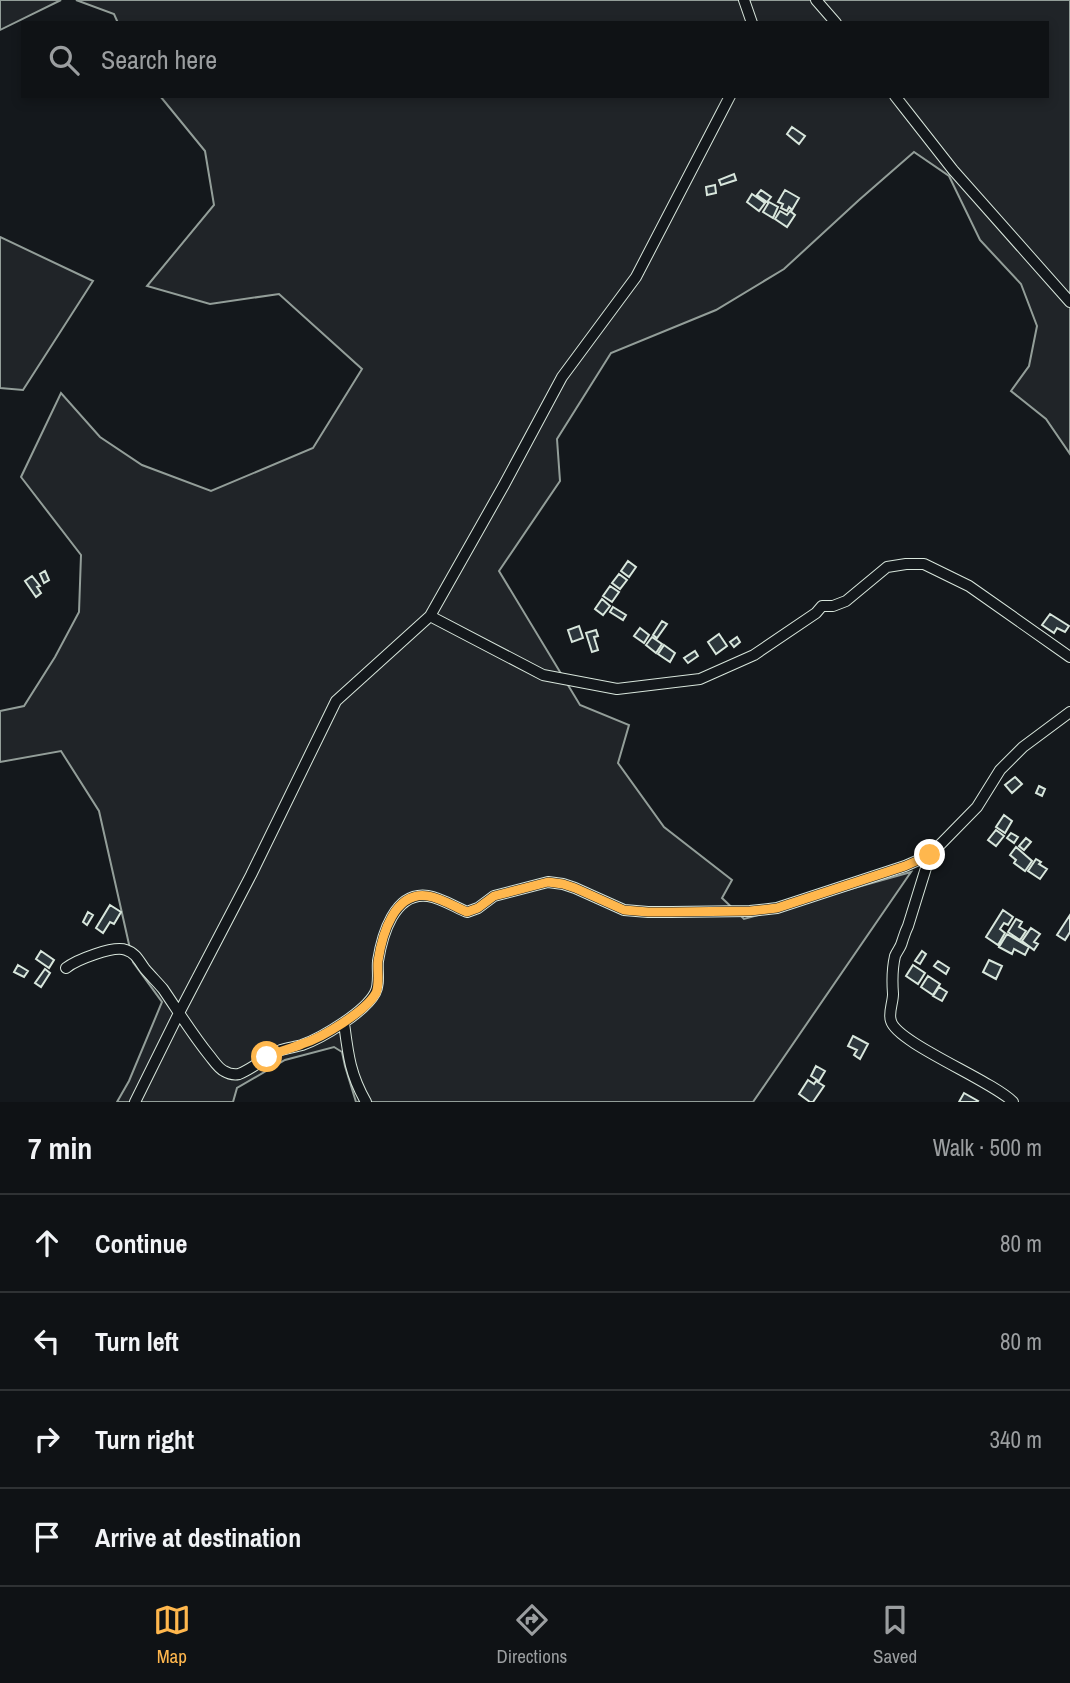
<!DOCTYPE html>
<html lang="en">
<head>
<meta charset="utf-8">
<style>
	:root { --surface:#0f1215; --page:#181b1e; --text:#f1f3f6; --muted:#9b9ea0; --line:#2f3234; --accent:#ffb74d }
	body { margin:0; font-family:"Archivo Narrow",sans-serif; background:var(--page); color:var(--text) }
	.stop { position:absolute; width:21px; height:21px; margin:-16px; border:5px solid #ffb74d; border-radius:50%; background:#fff }
	.stop.end { background:#ffb74d; border-color:#fff; box-shadow:0 2px 7px #0008 }
	.list { margin:0; padding:0; list-style:none }
	h2 { display:flex; justify-content:space-between; align-items:center; height:91px; margin:0; padding:0 28px; font-size:30px }
	h2 small { font-size:23px; font-weight:400; color:var(--muted) }
	.list li { display:grid; grid-template-columns:46px 1fr auto; gap:21px; align-items:center; box-sizing:border-box; height:98px; padding:0 28px; border-top:2px solid var(--line) }
	.list b { display:block; font-size:26px; white-space:nowrap }
	.list em { font-size:23px; font-style:normal; color:var(--muted) }
	.icon { flex:none; width:38px; height:38px; fill:none; stroke:currentColor; stroke-width:2; stroke-linecap:round; stroke-linejoin:round }
	.map { position:relative; flex:none; width:1070px; height:1102px; overflow:hidden }
	.search { position:absolute; background:var(--surface); box-shadow:0 4px 10px #0003; left:21px; right:21px; top:21px; height:77px; display:flex; align-items:center; gap:18px; box-sizing:border-box; padding:0 24px; border-radius:0px; color:var(--muted); font-size:26px }
	.sheet { height:483px; background:var(--surface) }
	nav { display:flex; justify-content:space-around; align-items:center; box-sizing:border-box; height:98px; border-top:2px solid var(--line); background:var(--surface); font-size:19px; color:var(--muted) }
	nav a { display:grid; justify-items:center; gap:4px }
	nav .on { color:var(--accent) }
	.map>svg:first-child { display:block }
</style>
</head>
<body>
<div class="map">
<svg width="1070" height="1102" viewBox="0 0 1070 1102">
	<rect width="100%" height="100%" fill="#14181c"/>
	<path fill="#202428" stroke="#939e99" stroke-width="2" d="M0,0h61l-61,30z
		M76,0h994v454l-24,-35 -35,-28 18,-25 8,-40 -16,-42 -41,-44 -31,-64 -35,-24 -55,48 -75,69 -68,41 -105,43 -54,86 3,42 -61,90 81,134 49,20 -11,38 46,64 68,53 -10,18 22,21 167,-47 -158,230h-397l-11,-36 -3,-14 -8,-5 -49,13 -48,28 -4,14h-116l12,-21 33,-79 -29,-40 -34,-151 -38,-60 -61,11v-51l24,-5 31,-49 24,-45 2,-57 -60,-78 40,-84 39,44 42,28 69,26 102,-43 49,-79 -83,-75 -69,10 -63,-18 67,-81 -9,-54 -45,-55h887v-73h-929l-4,-9z
		M0,237l93,44 -70,109 -23,-2z"/>
	<path fill="#2c363c" stroke="#d8e6dc" stroke-width="2" d="M792,127l13,9 -6,8 -12,-10z
		M734,174l2,6 -15,5 -2,-5z
		M715,185l1,8 -9,2 -1,-8z
		M761,190l10,7 -4,5 -10,-7z
		M785,190l14,8 -7,12 -3,-3 -2,4 -6,-3 2,-4 -5,-2z
		M752,194l13,9 -6,8 -12,-9z
		M769,202l9,5 -5,11 -10,-6z
		M780,211l7,4 3,-4 5,4 -8,12 -12,-8z
		M628,561l8,6 -7,10 -8,-6z
		M45,571l4,9 -5,3 -4,-9z
		M619,574l8,6 -7,9 -8,-6z
		M32,576l8,10 -3,1 4,6 -5,4 -11,-16z
		M610,586l9,6 -7,10 -9,-6z
		M602,599l8,7 -7,9 -8,-6z
		M613,607l13,8 -3,5 -13,-8z
		M1050,614l19,12 -4,6 -8,-4 -3,5 -12,-8z
		M662,621l5,3 -10,14 -4,-3z
		M579,626l4,12 -11,4 -4,-12z
		M640,628l9,7 -5,8 -10,-7z
		M596,630l2,6 -4,1 4,13 -6,2 -6,-19z
		M719,634l8,12 -11,8 -8,-12z
		M652,637l10,7 -6,9 -10,-8z
		M737,637l3,5 -6,5 -4,-5z
		M664,645l11,8 -5,9 -12,-8z
		M695,651l3,5 -10,7 -4,-5z
		M1015,777l7,7 -10,9 -7,-8z
		M1039,786l6,3 -3,7 -6,-3z
		M1004,815l8,6 -7,12 -9,-6z
		M996,830l8,6 -8,10 -8,-6z
		M1011,833l7,4 -4,6 -7,-5z
		M1026,838l5,4 -7,8 -5,-4z
		M1016,847l16,14 -7,10 -11,-8 2,-3 -6,-5z
		M1036,859l5,3 -2,2 8,5 -7,10 -12,-8z
		M110,905l11,7 -7,12 -4,-2 -7,11 -7,-5z
		M1003,910l10,7 -5,8 -4,-2 -4,6 5,4 -7,12 -12,-8z
		M88,912l5,3 -6,10 -4,-3z
		M1070,915v17l-5,8 -8,-5z
		M1016,919l6,3 -3,5 7,4 -6,9 -12,-8z
		M1031,928l9,6 -6,8 4,2 -4,6 -12,-9z
		M1007,934l22,13 -4,8 -11,-6 -2,5 -13,-7z
		M41,951l13,9 -5,8 -13,-9z
		M922,951l4,3 -6,10 -5,-3z
		M989,960l13,6 -6,13 -13,-7z
		M938,961l11,7 -3,6 -12,-8z
		M18,965l10,6 -4,6 -10,-5z
		M913,965l12,8 -7,11 -12,-8z
		M45,969l5,4 -9,14 -6,-4z
		M928,976l12,8 -7,11 -12,-8z
		M939,987l8,5 -5,9 -9,-5z
		M853,1036l15,8 -8,15 -6,-4 3,-5 -9,-4z
		M816,1066l9,5 -6,10 -8,-5z
		M808,1080l6,4 2,-3 8,5 -11,16h-3l-11,-8z
		M964,1093l14,8 -1,1h-18z"/>
	<g fill="none" stroke-linecap="round" stroke-linejoin="round">
		<defs>
			<path id="minor" d="M744,0l8,23
				M816,0l20,23
				M895,96l58,74 117,132
				M430,616l113,59 74,14 83,-10 54,-24 62,-42 6,-7h11l13,-5 41,-34 19,-3h18l45,22 101,71
				M930,855l-22,71c-3,6 -4,10 -6,16 -1,5 -5,9 -7,14 -3,13 -3,25 -2,38 0,9 -5,19 -2,27 6,22 102,60 122,81
				M66,968c10,-8 48,-23 60,-18 10,3 13,11 19,19 6,7 12,13 18,20 15,22 29,45 46,66 5,6 9,13 15,16 5,3 10,4 15,3 15,-6 27,-18 42,-24 6,-2 14,-3 21,-5 20,-7 63,-33 73,-52 5,-9 2,-22 3,-32 4,-25 16,-70 50,-65 13,2 27,11 39,16l11,-4 16,-12 54,-14 15,2 12,4 49,22 24,2h24l78,-1 27,-3 128,-42 25,-11 47,-48 23,-37 23,-23 47,-35
				M344,1023c4,31 6,51 22,79
				M135,1102l44,-89 72,-138 85,-174 94,-85 74,-131 58,-108 74,-100 94,-181"/>
		</defs>
		<use href="#minor" stroke="#d8e6dc" stroke-width="12"/>
		<use href="#minor" stroke="#14181c" stroke-width="10"/>
	</g>
	<g fill="none" stroke-linecap="round" stroke-linejoin="round">
		<path stroke="#ffb74d" stroke-width="9" d="M267,1057c12,-6 23,-8 35,-13 20,-6 64,-33 74,-51 4,-9 1,-23 2,-32 4,-26 16,-70 50,-65 13,2 27,11 39,16l11,-4 16,-12 54,-14 15,2 12,4 49,22 24,2h24l78,-1 27,-3 128,-42 25,-11"/>
	</g>
</svg>
<div class="stop" style="left:267px;top:1057px"></div>
<div class="stop end" style="left:930px;top:855px"></div>
<div class="search"><svg class="icon" aria-label="search" viewBox="0 0 24 24"><circle cx="10" cy="10" r="6"/><path d="M15 15l6 6"/></svg>Search here</div>
</div>
<section class="sheet">
<h2>7 min<small>Walk · 500 m</small></h2>
<ul class="list">
<li><svg class="icon" aria-label="ahead" viewBox="0 0 24 24"><path d="M12 20V5M6 11l6-6 6 6"/></svg><div><b>Continue</b></div><em>80 m</em></li>
<li><svg class="icon" aria-label="left" viewBox="0 0 24 24"><path d="M17 20v-9H6M10 6l-5 5 5 5"/></svg><div><b>Turn left</b></div><em>80 m</em></li>
<li><svg class="icon" aria-label="right" viewBox="0 0 24 24"><path d="M7 20v-9h11M14 6l5 5-5 5"/></svg><div><b>Turn right</b></div><em>340 m</em></li>
<li><svg class="icon" aria-label="arrive" viewBox="0 0 24 24"><path d="M6 21V4h12l-3 4 3 4H6"/></svg><div><b>Arrive at destination</b></div></li>
</ul>
</section>
<nav>
<a class="on"><svg class="icon" aria-label="map" viewBox="0 0 24 24"><path d="M3 6l6-2 6 2 6-2v14l-6 2-6-2-6 2zM9 4v14M15 6v14"/></svg>Map</a>
<a><svg class="icon" aria-label="directions" viewBox="0 0 24 24"><path d="M12 3l9 9-9 9-9-9zM9 14v-3h6M13 9l2 2-2 2"/></svg>Directions</a>
<a><svg class="icon" aria-label="saved" viewBox="0 0 24 24"><path d="M7 4h10v16l-5-4-5 4z"/></svg>Saved</a>
</nav>
</body>
</html>
